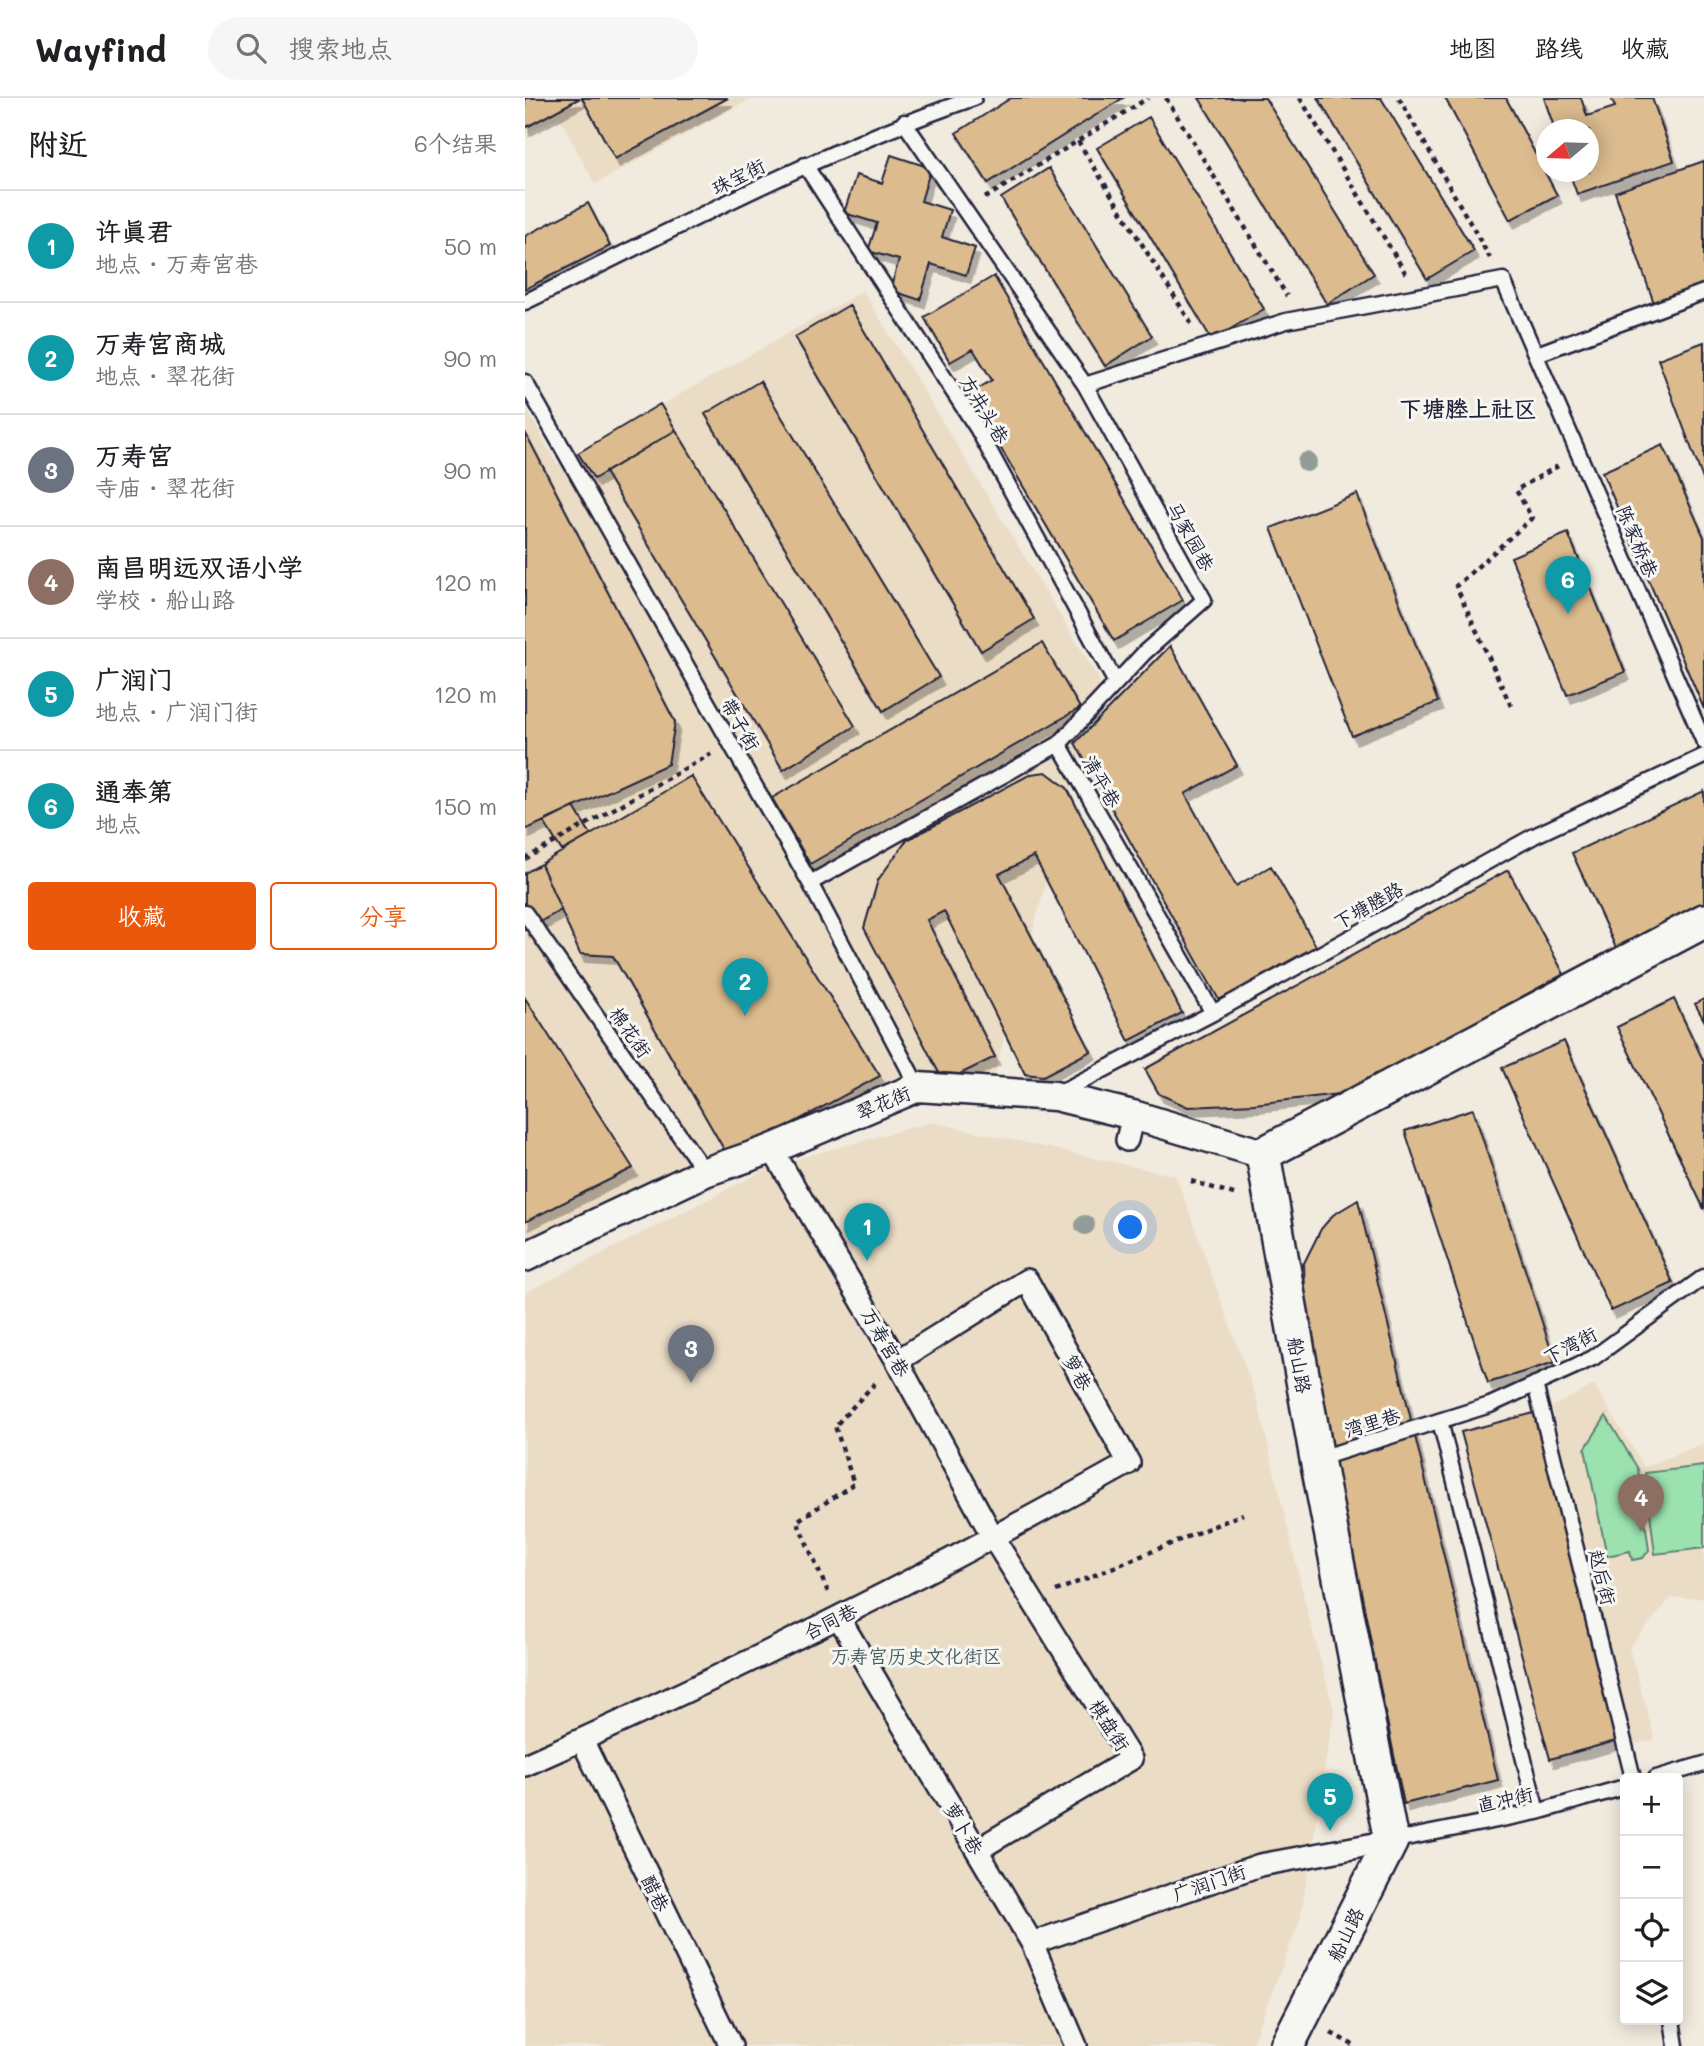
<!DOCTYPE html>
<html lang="zh">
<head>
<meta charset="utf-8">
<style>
	:root { --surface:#fff; --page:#f6f6f6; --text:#202124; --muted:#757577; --line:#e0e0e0; --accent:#ea580c }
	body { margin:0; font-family:Mali,"LXGW WenKai TC",sans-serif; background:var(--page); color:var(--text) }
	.controls { position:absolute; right:21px; bottom:21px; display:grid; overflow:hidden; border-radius:7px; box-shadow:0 4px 18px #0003 }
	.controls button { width:63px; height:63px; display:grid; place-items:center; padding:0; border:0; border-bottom:2px solid var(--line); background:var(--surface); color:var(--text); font:35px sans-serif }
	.compass { position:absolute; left:1011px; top:21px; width:63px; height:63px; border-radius:50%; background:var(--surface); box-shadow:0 4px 18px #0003; rotate:251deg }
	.you { position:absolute; left:606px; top:1130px; width:24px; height:24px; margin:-18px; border:5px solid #fff; border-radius:50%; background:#1a73e8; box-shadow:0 0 0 10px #1a73e833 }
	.badge { display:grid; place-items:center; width:46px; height:46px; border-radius:50%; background:var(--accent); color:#fff; font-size:23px; font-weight:700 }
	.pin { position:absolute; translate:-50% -58px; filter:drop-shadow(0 2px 4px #0008) }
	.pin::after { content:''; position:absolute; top:37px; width:24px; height:21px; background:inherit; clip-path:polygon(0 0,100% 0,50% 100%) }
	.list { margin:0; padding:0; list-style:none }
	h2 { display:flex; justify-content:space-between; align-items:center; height:91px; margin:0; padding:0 28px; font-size:30px }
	h2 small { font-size:23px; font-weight:400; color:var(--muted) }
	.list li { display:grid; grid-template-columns:46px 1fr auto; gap:21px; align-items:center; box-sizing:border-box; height:112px; padding:0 28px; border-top:2px solid var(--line) }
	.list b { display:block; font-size:26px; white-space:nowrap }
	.list p { margin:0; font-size:23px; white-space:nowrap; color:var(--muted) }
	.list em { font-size:23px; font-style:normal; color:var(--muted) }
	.actions { display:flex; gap:14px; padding:21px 28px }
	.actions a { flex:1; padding:16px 0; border:2px solid var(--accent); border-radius:7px; text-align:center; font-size:24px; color:var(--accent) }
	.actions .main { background:var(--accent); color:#fff }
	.icon { flex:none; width:38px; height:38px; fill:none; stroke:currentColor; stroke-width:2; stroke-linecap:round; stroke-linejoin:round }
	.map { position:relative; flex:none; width:1179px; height:1948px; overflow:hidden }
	header { display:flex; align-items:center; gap:42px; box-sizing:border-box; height:98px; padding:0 35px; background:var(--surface); border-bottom:2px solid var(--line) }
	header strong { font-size:33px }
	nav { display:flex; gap:38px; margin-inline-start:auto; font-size:24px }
	.search { width:490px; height:63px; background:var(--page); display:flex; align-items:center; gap:18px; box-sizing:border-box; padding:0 24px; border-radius:38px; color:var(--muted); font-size:26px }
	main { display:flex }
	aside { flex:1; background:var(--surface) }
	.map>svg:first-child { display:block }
</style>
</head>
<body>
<header>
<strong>Wayfind</strong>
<div class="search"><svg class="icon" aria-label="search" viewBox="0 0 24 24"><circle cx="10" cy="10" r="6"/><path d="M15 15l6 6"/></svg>搜索地点</div>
<nav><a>地图</a><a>路线</a><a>收藏</a></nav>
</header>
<main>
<aside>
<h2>附近<small>6个结果</small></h2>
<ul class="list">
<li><span class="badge" style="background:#0f9aa8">1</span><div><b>许真君</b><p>地点 · 万寿宫巷</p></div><em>50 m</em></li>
<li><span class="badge" style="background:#0f9aa8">2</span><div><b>万寿宫商城</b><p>地点 · 翠花街</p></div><em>90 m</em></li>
<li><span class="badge" style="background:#6b7280">3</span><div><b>万寿宫</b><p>寺庙 · 翠花街</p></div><em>90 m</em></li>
<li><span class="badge" style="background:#8d6e63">4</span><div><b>南昌明远双语小学</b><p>学校 · 船山路</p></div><em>120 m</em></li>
<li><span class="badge" style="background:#0f9aa8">5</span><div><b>广润门</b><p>地点 · 广润门街</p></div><em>120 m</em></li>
<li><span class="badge" style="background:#0f9aa8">6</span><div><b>通奉第</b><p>地点</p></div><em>150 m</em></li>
</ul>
<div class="actions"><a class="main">收藏</a><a>分享</a></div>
</aside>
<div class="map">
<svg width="1179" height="1948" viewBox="0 0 1179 1948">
	<defs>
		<filter id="shadow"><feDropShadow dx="4.5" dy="8" stdDeviation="0" flood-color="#0004"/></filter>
	</defs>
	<rect width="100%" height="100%" fill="#f1eade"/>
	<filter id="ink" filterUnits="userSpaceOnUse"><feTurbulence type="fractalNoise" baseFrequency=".0143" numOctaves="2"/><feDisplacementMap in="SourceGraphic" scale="14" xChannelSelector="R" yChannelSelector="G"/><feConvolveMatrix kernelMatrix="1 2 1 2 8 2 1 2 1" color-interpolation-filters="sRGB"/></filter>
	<g filter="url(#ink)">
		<path fill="#ebdcc6" d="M0,0h227l-157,86 -36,-67 -34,18z
			M338,193l237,390 -107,398 -106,8 -362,157v-838l32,58z
			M406,1024l245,54 82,227 50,211 26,96 -34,210 -49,126h-726v-753l250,-128z
			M1069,1287l50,82 60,-24v155h-33l-42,49 26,93 -31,6 -72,-339z"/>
		<path fill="#9be2af" stroke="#5e8275" stroke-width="2" d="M1081,1318l32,53 11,81 -6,8 -11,2 -2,-9 -23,5 -22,-107z
			M1179,1368v82l-49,6 -10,-81z"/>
		<path fill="#dcbc8f" stroke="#22223b" stroke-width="2" filter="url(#shadow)" d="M0,0h55l-55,30z
			M57,0h146l-113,61z
			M486,0h112l-135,85 -32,-50z
			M674,0h66l109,176 -47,30z
			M793,0h63l93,153 -47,28z
			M920,0h61l51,97 -47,25z
			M1019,0h37l6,18 28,-9 -4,-9h41l22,63 -97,33 -8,-22h20v-42h-34z
			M624,19l115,192 -52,31 -115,-192z
			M366,57l40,13 -10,33 29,9 -8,27 33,11 -9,27 -35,-11 -11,36 -30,-10 9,-30 -31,-9 9,-28 -33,-10 12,-38 26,8z
			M1179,63v128l-49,17 -40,-114z
			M524,70l103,168 -47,30 -104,-168z
			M63,105l22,43 -85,43v-53z
			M469,178l189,324 -69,41 -145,-247 23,-14 -19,-31 -23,13 -26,-45z
			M324,207l185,314 -53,32 -186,-314z
			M1179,244v140l-46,-123z
			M235,283l179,296 -56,34 -178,-297z
			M135,306l16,26 -82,49 -16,-26z
			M151,332l179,296 -72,44 -178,-298z
			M0,334l150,290 -7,42 -143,66z
			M1138,347l41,92v172l-102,-237z
			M832,396l81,208 -86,34 -81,-208z
			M1043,435l57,139 -58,23 -56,-138z
			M517,545l38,65 -270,156 -38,-66z
			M645,548l67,119 -52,29 51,92 35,-20 45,80 -97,54 -144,-257z
			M521,674l21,16 115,225 -53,28 -95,-185 -35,18 92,177 -48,25 -18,-2 -81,-163 -17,9 68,137 -35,17 -21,-1 -75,-145 14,-48 29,-40 124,-66z
			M166,678l189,300 -151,82 -116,-202 -33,-2 -39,-90z
			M1179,693v113l-87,46 -45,-97z
			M49,709l17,28 -29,16 -18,-29z
			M16,766l20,46 -36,20v-57z
			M983,772l56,104 -217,119 -93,11 -66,3 -29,-13 -14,-25z
			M0,900l108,170 -108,54z
			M1149,901l30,63v147l-87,-182z
			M1179,901v21l-9,-16z
			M1039,943l109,242 -62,28 -109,-243z
			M948,1011l82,253 -67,21 -83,-252z
			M833,1102l140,580 -94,24 -98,-479 -2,-62 17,-34 12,-14z
			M1009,1315l89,326 -73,20 -89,-327z"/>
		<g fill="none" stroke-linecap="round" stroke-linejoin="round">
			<defs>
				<path id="service" d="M280,67l172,263 139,255
					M0,204c148,-72 293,-150 449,-204
					M1012,256l167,-62
					M0,284l285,501 108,204
					M560,287l201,-64 217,-41 201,462
					M534,646l154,269
					M285,785l249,-139 86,-92 59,-52 -119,-215 -181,-263
					M0,815l180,259
					M532,996l156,-81 321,-177 170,-80
					M1010,1286l98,394
					M915,1323l97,391
					M792,1361l173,-54 103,-47 111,-81
					M1131,1680l48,-14
					M866,1743l146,-29 88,-25
					M1147,1922l4,26"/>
				<path id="pedestrian" d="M602,1042l6,-25
					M247,1051l125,212 97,178 137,220 -154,91
					M314,1520l193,325 44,103
					M57,1642l149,306
					M0,1667c206,-91 407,-192 604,-302l-102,-183 -130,81
					M507,1845l228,-78 131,-24"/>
				<path id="minor" d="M0,1159l180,-85 67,-23 146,-62 137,9 78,19 130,39"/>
				<path id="tertiary" d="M762,1948l104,-205 -74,-382 -54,-305 441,-233"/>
			</defs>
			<use href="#service" stroke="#22223b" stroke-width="19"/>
			<use href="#pedestrian" stroke="#22223b" stroke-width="26"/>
			<use href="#minor" stroke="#22223b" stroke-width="33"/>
			<use href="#tertiary" stroke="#22223b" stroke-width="38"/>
			<path stroke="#22223b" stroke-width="4.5" stroke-dasharray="5 5" stroke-linecap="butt" d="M641,0l121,198
				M775,0l106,176
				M874,0l91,160
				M553,43l114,184
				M460,100l163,-100
				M986,608l-55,-120 76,-68 -16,-28 42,-24
				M0,761l186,-105
				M666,1083l46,14
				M531,1493l187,-77
				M303,1494l-31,-71 57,-37 -19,-58 42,-45
				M806,1935l24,13"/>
			<use href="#service" stroke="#f6f6f2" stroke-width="14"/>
			<use href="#pedestrian" stroke="#f6f6f2" stroke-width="21"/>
			<use href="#minor" stroke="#f6f6f2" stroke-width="28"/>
			<use href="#tertiary" stroke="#f6f6f2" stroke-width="33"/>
		</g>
		<g fill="#939c98">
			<circle cx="782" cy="364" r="10"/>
			<circle cx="560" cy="1127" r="10"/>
		</g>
	</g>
	<g text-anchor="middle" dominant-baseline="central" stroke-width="6" stroke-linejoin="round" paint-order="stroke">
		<g font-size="19" fill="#22223b" stroke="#f6f6f2">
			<text transform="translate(213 78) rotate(-26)">珠宝街</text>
			<text transform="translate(460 311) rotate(59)">方井头巷</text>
			<text transform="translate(666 438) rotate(61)">马家园巷</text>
			<text transform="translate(1113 443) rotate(67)">陈家桥巷</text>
			<text transform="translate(216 626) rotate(60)">带子街</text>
			<text transform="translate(577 683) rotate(60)">清平巷</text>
			<text transform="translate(843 807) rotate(-29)">下塘塍路</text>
			<text transform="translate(106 934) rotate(55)">棉花街</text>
			<text transform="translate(358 1004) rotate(-23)">翠花街</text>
			<text transform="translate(361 1244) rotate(60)">万寿宫巷</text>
			<text transform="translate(1045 1247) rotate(-28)">下湾街</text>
			<text transform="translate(775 1267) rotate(80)">船山路</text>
			<text transform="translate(553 1274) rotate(61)">箩巷</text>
			<text transform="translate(847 1324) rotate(-17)">湾里巷</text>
			<text transform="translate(1078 1479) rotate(76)">赵后街</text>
			<text transform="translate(305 1523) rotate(-26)">合同巷</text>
			<text transform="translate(585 1627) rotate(58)">棋盘街</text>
			<text transform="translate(980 1701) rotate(-12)">直冲街</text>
			<text transform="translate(439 1730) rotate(59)">萝卜巷</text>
			<text transform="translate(684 1784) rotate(-19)">广润门街</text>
			<text transform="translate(131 1795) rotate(64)">醋巷</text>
			<text transform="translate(820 1836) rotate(-64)">船山路</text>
		</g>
		<g font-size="19" fill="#465c5e" stroke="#f6f6f2">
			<text x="391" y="1557">万寿宫历史文化街区</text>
		</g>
		<g font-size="23" font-weight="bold" fill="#22223b" stroke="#f6f6f2">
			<text x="943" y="310">下塘塍上社区</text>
		</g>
	</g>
</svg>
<div class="controls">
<button>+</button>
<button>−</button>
<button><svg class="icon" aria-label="locate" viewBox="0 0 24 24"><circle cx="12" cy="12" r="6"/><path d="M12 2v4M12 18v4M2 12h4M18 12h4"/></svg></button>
<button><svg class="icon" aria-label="layers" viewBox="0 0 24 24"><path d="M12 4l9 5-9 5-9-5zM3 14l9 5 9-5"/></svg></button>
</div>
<svg class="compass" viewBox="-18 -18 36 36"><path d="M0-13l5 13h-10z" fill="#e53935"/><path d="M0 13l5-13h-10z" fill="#757577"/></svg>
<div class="you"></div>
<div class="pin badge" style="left:342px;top:1163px;background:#0f9aa8">1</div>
<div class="pin badge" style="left:220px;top:918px;background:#0f9aa8">2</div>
<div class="pin badge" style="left:166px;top:1285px;background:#6b7280">3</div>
<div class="pin badge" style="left:1116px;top:1434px;background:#8d6e63">4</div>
<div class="pin badge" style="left:805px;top:1733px;background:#0f9aa8">5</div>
<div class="pin badge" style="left:1043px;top:516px;background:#0f9aa8">6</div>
</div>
</main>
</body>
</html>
